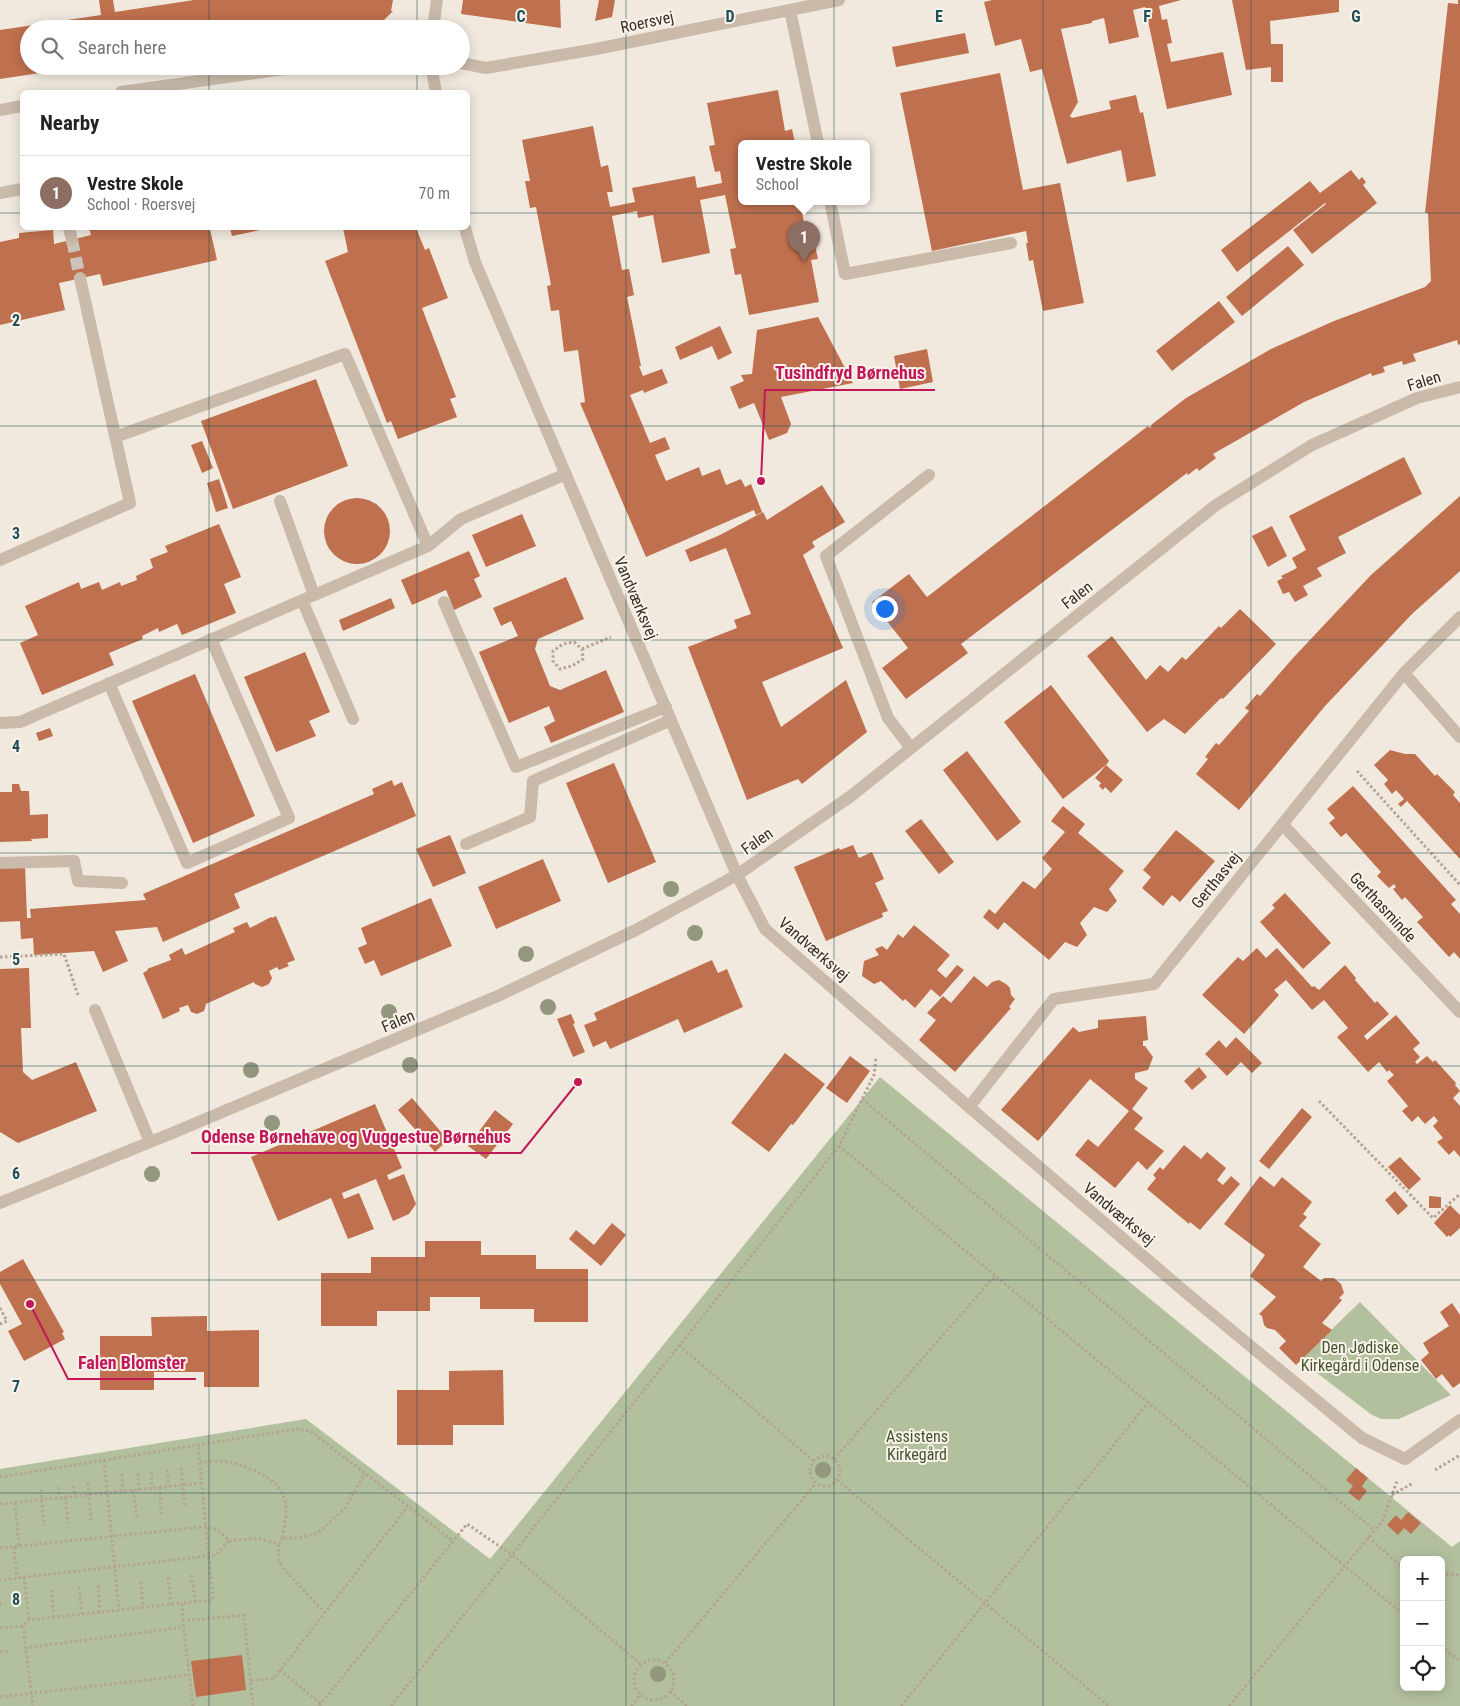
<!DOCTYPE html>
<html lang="en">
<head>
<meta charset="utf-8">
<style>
	:root { --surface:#fff; --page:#f2f2f2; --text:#222; --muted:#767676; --line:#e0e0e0; --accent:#2563eb }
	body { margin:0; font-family:"Roboto Condensed",sans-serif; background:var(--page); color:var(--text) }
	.controls { position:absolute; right:15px; bottom:15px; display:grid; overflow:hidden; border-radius:8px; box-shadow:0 2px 12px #0003 }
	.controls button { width:45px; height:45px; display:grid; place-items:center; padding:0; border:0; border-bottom:1px solid var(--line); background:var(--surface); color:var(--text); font:25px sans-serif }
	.you { position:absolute; left:884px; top:608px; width:18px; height:18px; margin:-12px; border:4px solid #fff; border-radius:50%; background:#1a73e8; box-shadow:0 0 0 8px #1a73e833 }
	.badge { display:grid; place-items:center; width:32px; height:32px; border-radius:50%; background:var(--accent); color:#fff; font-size:16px; font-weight:700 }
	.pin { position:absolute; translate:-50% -41px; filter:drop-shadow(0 1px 2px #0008) }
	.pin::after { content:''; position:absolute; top:26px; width:18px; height:15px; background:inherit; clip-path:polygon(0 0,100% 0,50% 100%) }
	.popup { position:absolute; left:738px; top:140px; width:132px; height:65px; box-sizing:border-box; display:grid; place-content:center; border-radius:8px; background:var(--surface); filter:drop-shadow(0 1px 4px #0005); font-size:16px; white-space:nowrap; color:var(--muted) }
	.popup b { font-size:19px; color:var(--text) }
	.popup::after { content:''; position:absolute; left:50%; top:100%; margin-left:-10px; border:10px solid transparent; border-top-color:var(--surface) }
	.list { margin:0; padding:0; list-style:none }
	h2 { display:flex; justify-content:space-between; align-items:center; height:65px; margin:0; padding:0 20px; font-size:21px }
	h2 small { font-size:16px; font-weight:400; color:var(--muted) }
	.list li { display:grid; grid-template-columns:32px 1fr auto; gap:15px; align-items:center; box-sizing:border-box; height:75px; padding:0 20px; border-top:1px solid var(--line) }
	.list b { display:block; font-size:19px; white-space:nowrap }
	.list p { margin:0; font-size:16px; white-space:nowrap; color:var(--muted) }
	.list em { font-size:16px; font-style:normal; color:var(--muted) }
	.icon { flex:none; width:28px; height:28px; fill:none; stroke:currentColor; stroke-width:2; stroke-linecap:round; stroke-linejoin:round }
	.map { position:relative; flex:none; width:1460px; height:1706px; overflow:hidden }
	.search { position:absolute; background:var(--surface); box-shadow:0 2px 12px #0003; left:20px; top:20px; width:450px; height:55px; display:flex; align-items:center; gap:12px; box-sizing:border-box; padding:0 18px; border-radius:28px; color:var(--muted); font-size:19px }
	.panel { position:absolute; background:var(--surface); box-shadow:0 2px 12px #0003; left:20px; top:90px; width:450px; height:140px; border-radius:8px }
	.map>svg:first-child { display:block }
</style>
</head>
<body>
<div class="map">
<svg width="1460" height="1706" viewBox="0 0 1460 1706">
	<rect width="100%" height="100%" fill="#f1e9de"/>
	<path fill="#b3c09e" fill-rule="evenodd" d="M880,1077l572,470 8,-6v165h-1460v-237l306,-50 184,140zM1404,1560h37v127h-37z
		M1360,1302l91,93 -52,24h-18l-9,-4 -72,-55z"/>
	<path fill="#bf704e" d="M99,0h14l2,12 79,-12h199l-2,11h2l-12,12 -41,6h-311v37l51,1 -80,12v-49l101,-15z
		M463,0h97l1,28 -100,-14z
		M599,0h16l-3,17 -17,4z
		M992,0h189l-22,6 3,14 5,-1 5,24 -5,1 4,18 52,-10 9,43 -65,14 -22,-102 -12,3 6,27 -30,7 -5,-26 -12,3v2l-31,6 17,73 -8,14 2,2 39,-9 -2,-8 27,-6 4,18 3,-1 13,64 -29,6 -6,-32 -54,14 -25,-95 -12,3 -9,-33 -26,7 -11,-44z
		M1232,0h107v12l-69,9 1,23h12v38h-12v-15l-25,3z
		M1458,0h2v344l-2,1 -1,-5 -44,14 3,7 -13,4 -1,-4 -19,6 2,5 -13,4 -1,-3 -67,29 -91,52 3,4 -17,13 -2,-3 -9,7 -1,-2 -226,171 7,9 -62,46 -24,-31 26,-20 -36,-46 37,-28 18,23 221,-171 1,2 3,-2 -1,-1 35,-27 85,-49 63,-28 91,-34 6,-6 -3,-68h-3l23,-210 10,1z
		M965,33l4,20 -73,14 -4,-20z
		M1000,73l23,117 37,-7 24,120 -41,8 -10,-51 -4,1 -3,-18h2l-2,-12 -94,20 -32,-158z
		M778,90l7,41 7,-2 3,14h-53v58h58l6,33 6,-2 6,27 -7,1 8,42 -70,13 -8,-41 -6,1 -5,-26 6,-1 -11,-53 -25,5 10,53 -48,10 -9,-48 -15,3 -1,-7 -25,5 10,54 7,-1 5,26 -7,2 14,69h-2l4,10 19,-7 6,14 -24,10 -1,-3 -13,5 20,48 15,-6 5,12 -15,6 11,26 33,-14 3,9 18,-7 6,16 15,-6 4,8 6,-3 11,28 -6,3 -2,-5 -108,47 -66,-154 5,-1 -7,-52 -14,2 -5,-42 -8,1 -4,-25 4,-1 -15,-78 -6,1 -5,-27h5l-8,-41 71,-14 8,41 7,-2 5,27h-6l3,15 25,-5 -3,-14 63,-12 2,12 25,-5 -2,-12 -5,1 -6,-26 6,-1 -8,-42z
		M1351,170l8,10 3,-3 4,5 -3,3 14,18 -65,51 -19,-24 33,-26 -1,-1 -88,69 -16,-22 89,-69 10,12z
		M89,228h124l-3,1 7,31 -114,26 -3,-12 -41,9 6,27 -65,15v-83l19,-4v-5l34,-3 1,14 37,-9z
		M230,228h40l-38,8z
		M343,228h73l9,22 4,-2 19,50 -26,10 34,89 -6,2 7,18 -59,22 -7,-18 -4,2 -62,-162 23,-9z
		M1288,246l16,19 -62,51 -16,-19z
		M1219,301l16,21 -63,49 -16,-20z
		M818,317l35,66 -72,14 10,27 -4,9 -18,7 -15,-37 -15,6 -9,-22 14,-6 -3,-6 11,-1 5,-44z
		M720,326l12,27 -14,7 -6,-14 -32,14 -5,-13z
		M927,349l6,33 -33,7 -6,-33z
		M316,379l32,87 -115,43 -32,-88z
		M202,441l11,27 -11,5 -11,-28z
		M1404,457l18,37 -84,43 8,16 -29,15 5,8 -19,10 5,9 -13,7 -6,-10 -6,2 -6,-13 6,-3 -2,-2 16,-8 -5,-10 14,-8 -17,-34z
		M219,479l9,29 -12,4 -9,-29z
		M822,485l23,37 -33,20 3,5 -12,8 40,93 -81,34 19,45 65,-47 21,52 -65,52 -4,-5 -51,21 -59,-153 49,-19 -3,-8 17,-6 -25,-66 -36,14 -5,-12 35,-15 43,-23 4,8z
		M1460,496v75l-48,43 -87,92 -86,104 -43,-36 12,-15 -3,-2 11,-14 3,2 30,-34 -4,-3 12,-14 3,2 33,-38 78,-83z
		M324 531a33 33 0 1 1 66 0a33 33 0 1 1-66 0Z
		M522,514l14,32 -50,21 -14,-32z
		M219,524l22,53 -17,7 12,29 -54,22 -5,-11 -18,8 -1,-4 -16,8 1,3 -34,14 5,12 -72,30 -22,-52 18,-8 -13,-29 54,-24 2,7 18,-7 3,8 18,-8 1,4 16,-6 -1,-4 17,-8 -3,-9 18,-7 -3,-6z
		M1272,526l15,30 -19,11 -16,-31z
		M469,551l11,25 -6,3 8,18 -28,13 -8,-20 -34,15 -11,-25z
		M566,577l18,42 -46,20 -3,10 15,37 10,4 46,-20 18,42 -73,31 -7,-16 11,-6 -6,-15 -40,17 -30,-71 39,-16 -7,-15 -10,5 -8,-18z
		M391,598l4,10 -52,23 -4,-11z
		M1240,609l36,35 -53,55 -2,-1 -36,36 -21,-15 -17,13 -60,-76 25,-20 34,44 14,-15 8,7 14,-15 4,3 33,-34 2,2z
		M305,652l25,60 -21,9 7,15 -40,16 -32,-75z
		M195,674l60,142 -62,27 -61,-142z
		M1051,685l58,76 -3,4 17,15 -12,13 -6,-6 -2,3 -4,-4 2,-3 -6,-5 11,-13 -43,34 -59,-77z
		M50,728l3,8 -14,5 -3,-8z
		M1390,750l15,4h10l20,22 2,-2 18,18 -2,3 7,8v56l-53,-58 -6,6 -3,-3 6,-5 -8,-9 -4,4 -8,-10 4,-4 -14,-15z
		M967,751l54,71 -24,19 -54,-71z
		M614,763l42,99 -48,21 -42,-100z
		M392,780l2,6 8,-4 14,34 -182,78 6,14 -77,34 -6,-15 -42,4 13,30 -25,11 -9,-21 -60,4 -1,-17 -12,1 -1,-18 -20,1v-55l25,-1 2,52h4l-1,-9 116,-9 -3,-6 231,-100 -2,-5z
		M12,784h7l2,7h8l1,24 18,-1v24l-17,1 1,2 -32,1v-50h12z
		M1353,786l103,114 -5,4 9,10v45l-6,-7 -5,5 -32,-35 6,-5 -18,-20 -3,3 -9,-11 3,-2 -2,-3 -5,4 -12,-12 4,-4 -35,-39 -5,4 -12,-14 6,-5 -8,-9z
		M1063,806l22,18 -7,9 46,38 -15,18 8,12 -10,11 -13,-5 -14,16 7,12 -10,12 -12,-5 -16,18 -45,-38 -6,8 -15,-13 6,-8 6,5 28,-33 12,8 17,-20 -10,-11 23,-26 -14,-11z
		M921,819l33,43 -15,12 -34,-43z
		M1176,830l39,31 -35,41 -8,-7 -9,11 -21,-18 9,-11 -8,-7z
		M450,835l16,38 -33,14 -17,-38z
		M853,845l6,13 13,-6 12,27 -9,4 13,28 -6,2 1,4 -57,24 -32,-74 45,-19 1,2z
		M543,859l18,42 -65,28 -18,-42z
		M1285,893l46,50 -28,26 -43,-47 15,-14 -3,-3z
		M431,898l21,48 -71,30 -7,-16 -9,4 -7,-16 9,-4 -6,-16z
		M276,916l19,44 -8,3 2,3 -10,4 -2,-3 -8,4 3,7 -3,6 -7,3 -7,-3 -1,-2 -48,22 -2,7 -7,3 -6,-2 -3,-7 -9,3 1,3 -17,8 -20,-46 5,-3 -1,-1 24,-9 -2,-5 13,-7 3,7 50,-23 -2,-4 14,-6 3,6 21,-11 1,1z
		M914,925l36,30 -13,15 9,8 11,-13 7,5 -24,27 -9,-8 -16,19 -10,-9 -2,2 -22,-20 -7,3 -12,-8 2,-15 15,-6 -4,-6 7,-3 5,4 11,-16 5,4z
		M1257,948l9,10 11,-10 35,39 2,-1 5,4 26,-25 11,13 -1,2 20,23 2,-2 12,13 -25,22 3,4 29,-25 24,28 -7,6 7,8 -5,5 2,2 10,-8 6,6 2,-2 21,23 -1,2 5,6 -7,7 7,8v51l-6,-7 -5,5 -12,-13 6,-4 -10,-12 5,-5 -4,-5 -9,8 -7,-8 -6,6 -10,-11 6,-5 -21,-25 7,-6 -5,-5 -2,2 -8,-10 -11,10 -31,-35 11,-9 -24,-28 -12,10 -26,-30 -12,10 5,5 -35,39 -42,-39 36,-38 5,4z
		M712,960l6,13 9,-4 16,38 -59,26 -6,-14 -68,30 -4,-8 -13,6 -9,-22 13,-5 -3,-7z
		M29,968l2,60h-10l2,44 9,8 44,-18 21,49 -79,32 -18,-11v-163z
		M974,976l13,11 5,-5 7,-2 7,4 4,4 1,7 4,4 -6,8 2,1 -56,64 -36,-32 17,-20 -9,-7 16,-17 8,7z
		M571,1014l4,9 -2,1 12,28 -12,5 -16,-38z
		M1146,1016l2,24 -5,1v5h2l8,11 -5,13 -13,3v6l13,9 -16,21 11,9 -9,11 30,22 -17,19 -9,-9 -23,27 -40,-33 13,-16 10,8 31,-36 -39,-32 -52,62 -37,-31 72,-83 6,5 19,-4v-8z
		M1236,1037l26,26 -10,10 -11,-11 -14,14 -22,-22 14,-14 7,8z
		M785,1053l40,31 -32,41 -2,-1 -22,28 -38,-29z
		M850,1056l20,15 -23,32 -21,-15z
		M1199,1067l8,10 -15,13 -8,-9z
		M412,1098l36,42 -13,12 -37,-42z
		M375,1104l27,64 -15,7 2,5 15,-6 12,30 -7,10 -16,7 -17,-42 -34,14 2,6 15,-6 15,36 -26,10 -17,-41 -53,23 -27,-64z
		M1302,1108l10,9 -43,52 -10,-8z
		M495,1110l18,14 -27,35 -18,-13z
		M1184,1145l17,14 6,-7 19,16 -9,12 6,5 8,-9 9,8 -40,46 -10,-8 -1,2 -42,-35 9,-11 -3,-3 7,-8 3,3z
		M1400,1157l21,22 -12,11 -21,-23z
		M1260,1176l14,11 8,-10 30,25 -9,12 4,3 -8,9 22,18 -18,23 18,14 3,-3h10l7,6 3,9 -5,5 3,2 -20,23 10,7 -36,35 -17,-17 7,-7 -11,-11 -8,-2 -3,-3 -2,-9 -3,-2 17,-17 -26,-21 15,-21 -41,-31z
		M1395,1191l13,15 -10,9 -13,-15z
		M1429,1196l12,1v11h-12z
		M1450,1205l10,10v13l-10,9 -1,-2 -2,2 -13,-14z
		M612,1223l14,12 -25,31 -32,-27 7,-9 18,15z
		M425,1241h56v14h55v14h52v53h-54v-13h-54v-12h-50v14h-53v15h-56v-53h50v-16h54z
		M23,1259l41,73 -2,1 3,6 -41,22 -16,-30 14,-7 -22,-40v-12z
		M1452,1303l8,12v68l-7,5 -11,-14 -6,5 -15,-19 8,-7 -6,-10 26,-17 -9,-14z
		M207,1316v15l52,-1v57h-55v-15h-50v18h-54v-54h52l-1,-19z
		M503,1370l1,55h-51v20h-56v-55h52v-19z
		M1356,1468l12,10 -6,8 5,5 -8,10 -11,-9 5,-6 -7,-6z
		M1408,1512l13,11 -10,11 -7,-6 -6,7 -11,-10 9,-10 5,5z
		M242,1655l4,35 -50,7 -5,-36z"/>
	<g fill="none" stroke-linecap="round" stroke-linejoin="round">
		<path stroke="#ccc4ba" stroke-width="12" stroke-dasharray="12 6" stroke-linecap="butt" d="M72,240l8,38"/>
		<path stroke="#b4a494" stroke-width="3" stroke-dasharray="2.5 2.5" stroke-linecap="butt" d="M574,642l8,7 1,10 -11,7 -12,3 -7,-8v-10l10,-7z
			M582,649l29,-12
			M1357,771l103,114
			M0,957l64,-3 14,41
			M862,1099l512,431
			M1319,1101l114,117 27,-24
			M839,1146l565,469
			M0,1308l7,13 -7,3
			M679,1345l135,116
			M810 1471a15 15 0 1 1 30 0a15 15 0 1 1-30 0Z
			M834,1459l161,-183
			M104,1460l15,150
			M200,1462c8,0 19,-2 27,0 19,3 47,14 56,33 6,13 2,29 -1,43
			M181,1468l4,40
			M167,1470l2,16
			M1435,1470l25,-15
			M151,1472l1,16
			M138,1473l1,17
			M122,1474l1,17
			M0,1477l297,-48 13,2 143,110
			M837,1480l272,226
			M88,1483l3,37
			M73,1486l2,10
			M58,1487l2,10
			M160,1487l1,27
			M41,1490l3,36
			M133,1490l4,27
			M1392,1495l21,-12
			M65,1497l3,26
			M15,1503l4,43
			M0,1504l202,-21
			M1368,1537l32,28 4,1
			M229,1541l28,-3 22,6 3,-6h15l21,-5 27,-25 20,-35
			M279,1544l-1,15 5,9 42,45
			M14,1547l3,31
			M0,1548l202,-21c13,0 18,4 27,14l-13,14 -216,25
			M1441,1574l13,1 6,-1
			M191,1575l5,27
			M24,1577l5,43
			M168,1577l3,27
			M141,1582l2,25
			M98,1585l2,27
			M79,1587l3,27
			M51,1590l3,27
			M0,1604l6,-1
			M183,1621l-1,-18 31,-3 -15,-155
			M23,1626l10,80
			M0,1628l23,-2 6,-6 153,-17
			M1441,1646l19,15
			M25,1648l158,-21
			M0,1652l8,-1
			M634 1680a20 20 0 1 1 40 0a20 20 0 1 1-40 0Z
			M665,1663l151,-180
			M280,1670l41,34
			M251,1681l23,-3 134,-172
			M670,1691l17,15
			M0,1697l189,-22
			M193,1706l-10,-85 61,-6 9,91
			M319,1706l148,-182 44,30 131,111
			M391,1706l448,-560 35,-71 2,-18
			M631,1706l10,-12
			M901,1706l247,-303
			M1229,1706l154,-186 14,-39"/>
		<path stroke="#c9baaa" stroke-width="12" d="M790,10l28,133
			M433,29l4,-29
			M461,63l25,5 110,-19 243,-49
			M431,66l5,26
			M121,92l185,-26
			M0,110l22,-4
			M0,193l22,-4
			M830,201l15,73 166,-31
			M69,228l3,12
			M465,228l10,34 262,613 28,54 204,178 215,184 178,147 43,21 55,-39
			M115,437l230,-83 83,192
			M280,501l34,94
			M0,560l130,-57 -50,-225
			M302,600l51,119
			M444,602l72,165 150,-60
			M1404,673l56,64
			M109,683l78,180 102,-45 -78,-179
			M0,723l20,-1 408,-176 33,-27 105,-45
			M911,748l-23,-30 -62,-162 103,-81
			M1282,824l178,188
			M466,844l64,-27 3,-36 138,-61
			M0,863l74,-2 4,20 44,2
			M95,1010l55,132
			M969,1107l85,-108 100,-15 250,-311 56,-56
			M0,1203l170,-69 330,-139 136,-65 101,-55 114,-79 365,-291 96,-60 105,-47 43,-11"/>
	</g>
	<g fill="#92977d">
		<circle cx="671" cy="889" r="8"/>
		<circle cx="695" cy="933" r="8"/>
		<circle cx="526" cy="954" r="8"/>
		<circle cx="548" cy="1007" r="8"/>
		<circle cx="389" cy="1012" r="8"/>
		<circle cx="410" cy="1065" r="8"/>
		<circle cx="251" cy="1070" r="8"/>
		<circle cx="272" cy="1123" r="8"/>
		<circle cx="152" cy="1174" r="8"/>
		<circle cx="823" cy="1470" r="8"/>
		<circle cx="658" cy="1674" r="8"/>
	</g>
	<path fill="none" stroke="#214f56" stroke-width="1" stroke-opacity="0.55" d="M209,0v29M417,0v29M626,0v1706M834,0v1706M1043,0v1706M1251,0v1706M209,66v26M417,66v26M0,213h22M468,213h992M209,228v1478M417,228v1478M0,426h1460M0,640h1460M0,853h1460M0,1066h1460M0,1280h1460M0,1493h1460"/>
	<g text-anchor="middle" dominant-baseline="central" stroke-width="4" stroke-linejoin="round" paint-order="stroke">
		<g font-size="16" fill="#372e29" stroke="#f9f3ea">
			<text transform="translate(647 22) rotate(-12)">Roersvej</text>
			<text transform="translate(1424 381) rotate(-17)">Falen</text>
			<text transform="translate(1077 595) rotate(-38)">Falen</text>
			<text transform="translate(636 598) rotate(67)">Vandværksvej</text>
			<text transform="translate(757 841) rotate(-35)">Falen</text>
			<text transform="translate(1216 880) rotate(-51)">Gerthasvej</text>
			<text transform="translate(1383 907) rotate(47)">Gerthasminde</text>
			<text transform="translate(814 949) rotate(41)">Vandværksvej</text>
			<text transform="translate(398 1021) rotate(-23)">Falen</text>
			<text transform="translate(1119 1214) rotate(40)">Vandværksvej</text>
		</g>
		<g font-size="16" fill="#44542e" stroke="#f9f3ea">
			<text x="1360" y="1347">Den Jødiske<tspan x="1360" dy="18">Kirkegård i Odense</tspan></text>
			<text x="917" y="1436">Assistens<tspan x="917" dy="18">Kirkegård</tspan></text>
		</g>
	</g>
	<g font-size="16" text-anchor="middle" font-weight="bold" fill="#214f56" stroke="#f9f3ea" stroke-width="4" stroke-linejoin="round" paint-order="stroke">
		<text x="521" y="22">C</text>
		<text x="730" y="22">D</text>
		<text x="939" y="22">E</text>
		<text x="1147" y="22">F</text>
		<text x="1356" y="22">G</text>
		<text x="16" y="326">2</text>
		<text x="16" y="539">3</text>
		<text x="16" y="752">4</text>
		<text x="16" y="965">5</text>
		<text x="16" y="1179">6</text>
		<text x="16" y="1392">7</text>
		<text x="16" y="1605">8</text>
	</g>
	<path fill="none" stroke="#c2185b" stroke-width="2" d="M761 481L765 390H935M578 1082L521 1153H191M30 1304L68 1379H196"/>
	<g fill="#c2185b" stroke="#f9f3ea" stroke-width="2">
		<circle cx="761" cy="481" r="5"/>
		<circle cx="578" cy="1082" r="5"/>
		<circle cx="30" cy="1304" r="5"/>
	</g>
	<g font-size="18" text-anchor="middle" font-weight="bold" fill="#c2185b" stroke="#f9f3ea" stroke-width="4" stroke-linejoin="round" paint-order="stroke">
		<text x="850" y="379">Tusindfryd Børnehus</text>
		<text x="356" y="1143">Odense Børnehave og Vuggestue Børnehus</text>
		<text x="132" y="1369">Falen Blomster</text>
	</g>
</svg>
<div class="controls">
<button>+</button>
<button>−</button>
<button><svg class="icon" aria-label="locate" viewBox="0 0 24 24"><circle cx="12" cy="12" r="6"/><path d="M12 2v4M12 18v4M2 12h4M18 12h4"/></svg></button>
</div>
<div class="you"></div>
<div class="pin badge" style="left:804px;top:262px;background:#8d6e63">1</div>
<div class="popup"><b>Vestre Skole</b>School</div>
<div class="search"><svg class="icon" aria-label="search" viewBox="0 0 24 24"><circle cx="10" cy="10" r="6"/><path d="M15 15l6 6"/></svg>Search here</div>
<section class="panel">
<h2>Nearby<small></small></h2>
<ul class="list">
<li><span class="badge" style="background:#8d6e63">1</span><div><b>Vestre Skole</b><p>School · Roersvej</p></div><em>70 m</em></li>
</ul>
</section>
</div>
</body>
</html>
